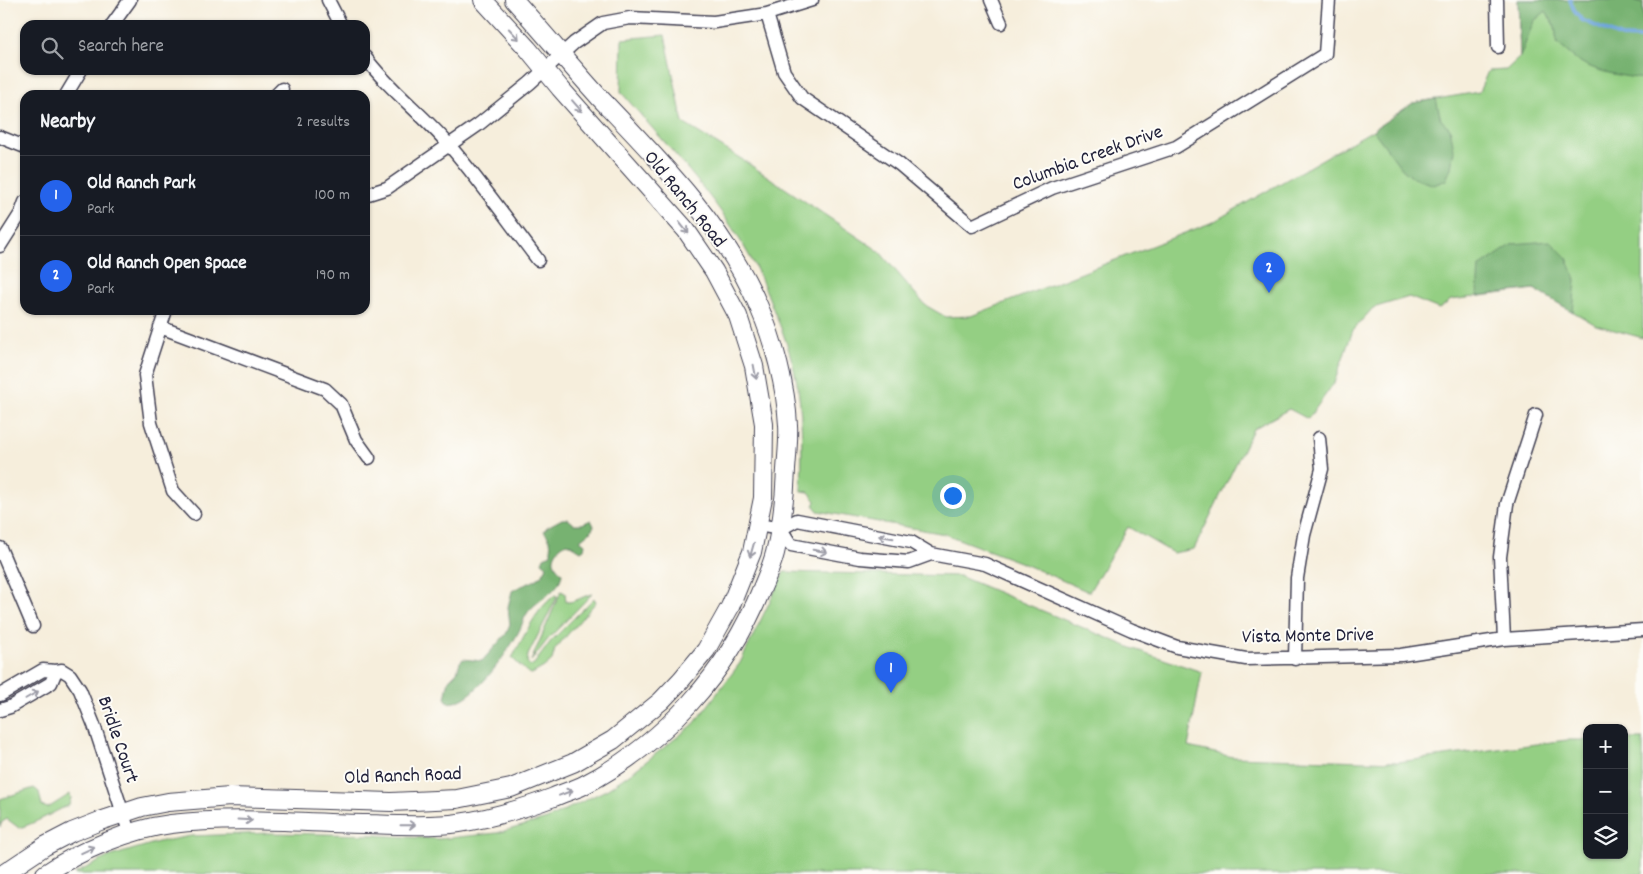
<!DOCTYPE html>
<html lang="en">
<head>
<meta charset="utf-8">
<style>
	:root { --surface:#171b24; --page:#20242c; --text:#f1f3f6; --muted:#9ea1a6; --line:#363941; --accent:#2563eb }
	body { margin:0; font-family:Dekko,sans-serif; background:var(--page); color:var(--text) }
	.controls { position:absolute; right:15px; bottom:15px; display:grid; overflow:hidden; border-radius:10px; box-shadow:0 1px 4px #0004 }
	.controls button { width:45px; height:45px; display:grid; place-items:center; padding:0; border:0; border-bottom:1px solid var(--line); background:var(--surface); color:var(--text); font:25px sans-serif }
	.you { position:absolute; left:952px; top:495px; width:18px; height:18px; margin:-12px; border:4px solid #fff; border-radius:50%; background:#1a73e8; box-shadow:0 0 0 8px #1a73e833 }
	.badge { display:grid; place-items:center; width:32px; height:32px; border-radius:50%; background:var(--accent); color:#fff; font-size:16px; font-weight:700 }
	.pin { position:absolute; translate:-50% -41px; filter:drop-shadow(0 1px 2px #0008) }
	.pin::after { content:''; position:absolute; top:26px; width:18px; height:15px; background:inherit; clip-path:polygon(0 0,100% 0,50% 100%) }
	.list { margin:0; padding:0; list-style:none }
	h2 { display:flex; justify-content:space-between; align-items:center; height:65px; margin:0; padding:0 20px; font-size:21px }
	h2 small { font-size:16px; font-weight:400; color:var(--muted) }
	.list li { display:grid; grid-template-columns:32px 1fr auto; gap:15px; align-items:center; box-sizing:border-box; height:80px; padding:0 20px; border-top:1px solid var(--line) }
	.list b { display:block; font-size:19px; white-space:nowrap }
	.list p { margin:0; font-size:16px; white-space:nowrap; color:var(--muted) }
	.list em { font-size:16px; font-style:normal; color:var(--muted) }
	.icon { flex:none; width:28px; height:28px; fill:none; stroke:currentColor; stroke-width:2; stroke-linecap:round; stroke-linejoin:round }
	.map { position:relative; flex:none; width:1643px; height:874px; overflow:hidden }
	.search { position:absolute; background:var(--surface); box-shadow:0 1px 4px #0004; left:20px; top:20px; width:350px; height:55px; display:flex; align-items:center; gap:12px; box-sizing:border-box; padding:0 18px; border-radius:15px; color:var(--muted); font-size:19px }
	.panel { position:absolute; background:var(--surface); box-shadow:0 1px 4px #0004; left:20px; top:90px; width:350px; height:225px; border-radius:15px }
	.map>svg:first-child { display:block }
</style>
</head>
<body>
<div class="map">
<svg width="1643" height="874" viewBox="0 0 1643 874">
	<rect width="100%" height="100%" fill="#fdfcf7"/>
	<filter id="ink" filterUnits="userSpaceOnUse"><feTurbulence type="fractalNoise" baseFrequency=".02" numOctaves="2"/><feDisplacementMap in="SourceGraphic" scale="10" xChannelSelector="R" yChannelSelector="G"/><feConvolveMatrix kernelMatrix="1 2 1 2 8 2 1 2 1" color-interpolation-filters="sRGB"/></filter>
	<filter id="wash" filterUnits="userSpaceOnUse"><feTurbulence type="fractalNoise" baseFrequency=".0096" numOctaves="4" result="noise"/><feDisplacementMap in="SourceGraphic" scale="20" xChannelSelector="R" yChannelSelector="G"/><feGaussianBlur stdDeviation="1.12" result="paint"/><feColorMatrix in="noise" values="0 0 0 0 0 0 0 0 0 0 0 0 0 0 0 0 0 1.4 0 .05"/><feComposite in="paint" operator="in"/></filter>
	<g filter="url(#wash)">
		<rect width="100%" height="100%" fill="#f6eedc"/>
		<path fill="#94cf83" stroke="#5b785f" d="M1518,0h125v338l-47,-13 -62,-36 -83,11 -12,9 -30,-12 -36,11 -20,22 -19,53 -26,36 -19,-10 -36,20 -59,120 -21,4 -45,-26 -39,65 -67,-29 -77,-29 -127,-23 -4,-5 2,-5 -7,-9 -8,-1c1,-34 2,-68 -3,-102 -4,-25 -12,-50 -22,-73 -8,-20 -15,-40 -26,-59 -33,-60 -85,-113 -129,-165l1,-53 43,-4 18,88 60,37 136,91 46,54 21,12 25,-1 242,-94 160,-92 40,-27 66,-11 9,-21 18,-1 14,-13z
			M784,572l175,4 175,73 68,23 -14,75 45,10 165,5 169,-22h20v115h37v-116h19v135h-1569l34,-17 50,-15 33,-6 79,-3 103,2 66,4 58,-6 50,-14 61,-30 27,-19 59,-46 46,-61z
			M561,591l4,2 1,9c8,1 19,-7 26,-8l-43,44 -18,23z
			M555,595l2,1 -1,3 -28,56 -1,7 3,4 4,-2 17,-23 43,-43 2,4 -41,47 -3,11 -8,7 -12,7 -4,-1 -16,-15c13,-22 22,-47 43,-63z
			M34,788l5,4 3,14 6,2 22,-14 1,4 -2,7c-17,8 -33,18 -50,23l-12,-9 -5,3 -2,5v-28z"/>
		<path fill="#77b271" stroke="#4c6a56" d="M1518,0h115l10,3v76c-20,-3 -43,-6 -61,-16 -9,-5 -17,-13 -25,-20l-2,-16 -9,-16 -12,10 -14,36z
			M1436,99l5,21 9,8 4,22 -3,18 -5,12 -12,5 -21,-7 -11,-9 -29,-39 40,-27z
			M1550,241l17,17 9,22 -3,32 -39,-23 -57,7 2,-29 34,-23z
			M562,519h6l6,5h8l9,-4 3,6 -4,6 -10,8 5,4 -1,5 -3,2 -13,-8c-7,1 -16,11 -14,19 1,4 5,8 8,11 -2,19 -23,25 -34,39 -5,6 -6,15 -10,21 -10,19 -38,59 -58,67 -3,2 -7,2 -11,3l-4,-5 4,-18 8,-8 3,-10 3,-3 19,2 24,-27 4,-9 -2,-18 4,-16c14,-9 29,-8 35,-25l-5,-4 2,-5 7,-3c0,-12 0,-14 -7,-23l3,-4z"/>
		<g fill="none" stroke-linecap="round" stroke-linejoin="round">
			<path stroke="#6fa6de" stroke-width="4" d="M1570,0l5,12 7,8 39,17 22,1"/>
		</g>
	</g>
	<g filter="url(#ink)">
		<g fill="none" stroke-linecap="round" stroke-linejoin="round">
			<defs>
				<path id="street" d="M328,0l13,25
					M991,0l10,23
					M1497,0l1,47
					M767,14l17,58 18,26 97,66 73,62 80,-38 124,-41 149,-93 4,-54
					M112,25l18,-25
					M365,57c24,33 58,57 84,88 32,37 60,77 89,115
					M66,95l15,-25
					M276,95l6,-6
					M0,137l25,10
					M365,195l22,-7 91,-63 52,-42 44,-40 29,-20 27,-5 84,4 53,-8 45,-14
					M0,246l21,-33 4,-11
					M166,310l-21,65 6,48 22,68 21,23
					M160,327l165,62 16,15 15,36 13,18
					M758,525l23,4 16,-9 114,22 20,12 54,10 147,66 45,17 69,12 155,-4 103,-16 139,-9
					M781,529l10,16 69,13 49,4 22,-8
					M0,548l33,78
					M1504,639l-4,-82 7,-53 29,-89
					M1295,659l2,-81 7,-43 18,-66 -3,-31
					M0,695l43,-25 13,1 6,-1 8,5 10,15 14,35 36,110
					M0,710l10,-3 41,-24 5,-12"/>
				<path id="secondary" d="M3,874l42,-28 27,-14 28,-11 42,-14 26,-5 62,-5 161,5 66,-3 54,-11 62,-25 40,-23 48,-39 20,-21 25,-30 24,-43 22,-55 11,-54 1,-74 -10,-58 -16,-50 -24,-45 -28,-41 -126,-142 -32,-39 -45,-49
					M45,874c34,-23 85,-45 126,-50 65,-8 132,-1 197,0 27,1 65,3 91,-1 34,-5 63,-14 95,-26 9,-4 19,-7 28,-11 82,-42 146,-113 180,-198 5,-12 10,-23 13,-35 7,-28 10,-55 11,-83 1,-15 3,-31 2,-45 -2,-38 -14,-84 -29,-118 -35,-82 -99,-146 -160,-210 -29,-32 -56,-65 -85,-97"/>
			</defs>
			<use href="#street" stroke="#424153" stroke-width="15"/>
			<use href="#secondary" stroke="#424153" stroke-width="20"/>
			<use href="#street" stroke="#fff" stroke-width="12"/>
			<use href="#secondary" stroke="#fff" stroke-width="18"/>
		</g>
		<defs><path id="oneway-shaft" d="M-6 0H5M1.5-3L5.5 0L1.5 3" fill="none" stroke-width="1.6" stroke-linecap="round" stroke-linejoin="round" transform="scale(1.25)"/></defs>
		<g stroke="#9c9ca7">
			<use href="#oneway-shaft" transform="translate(514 34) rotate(47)"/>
			<use href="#oneway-shaft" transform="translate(577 106) rotate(49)"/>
			<use href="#oneway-shaft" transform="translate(684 228) rotate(51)"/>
			<use href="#oneway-shaft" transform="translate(755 372) rotate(79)"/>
			<use href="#oneway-shaft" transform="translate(886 537) rotate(-171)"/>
			<use href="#oneway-shaft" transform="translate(752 550) rotate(106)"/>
			<use href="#oneway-shaft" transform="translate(820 551) rotate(10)"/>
			<use href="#oneway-shaft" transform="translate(32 695) rotate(-30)"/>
			<use href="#oneway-shaft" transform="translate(566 793) rotate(-21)"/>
			<use href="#oneway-shaft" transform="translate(245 820) rotate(3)"/>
			<use href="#oneway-shaft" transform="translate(408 825) rotate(-1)"/>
			<use href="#oneway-shaft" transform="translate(88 850) rotate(-25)"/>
		</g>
	</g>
	<g text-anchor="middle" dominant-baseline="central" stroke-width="4" stroke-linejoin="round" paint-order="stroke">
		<g font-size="20" fill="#22223b" stroke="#fdfcf7">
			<text transform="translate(1088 159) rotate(-20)">Columbia Creek Drive</text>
			<text transform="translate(684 200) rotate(51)">Old Ranch Road</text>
			<text transform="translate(1308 637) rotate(-1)">Vista Monte Drive</text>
			<text transform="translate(117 740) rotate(71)">Bridle Court</text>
			<text transform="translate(403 777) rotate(-2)">Old Ranch Road</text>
		</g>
	</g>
</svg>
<div class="controls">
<button>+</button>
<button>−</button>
<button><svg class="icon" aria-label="layers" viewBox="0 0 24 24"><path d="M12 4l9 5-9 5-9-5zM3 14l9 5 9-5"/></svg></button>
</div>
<div class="you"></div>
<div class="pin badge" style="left:891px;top:693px">1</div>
<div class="pin badge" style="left:1269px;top:293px">2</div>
<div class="search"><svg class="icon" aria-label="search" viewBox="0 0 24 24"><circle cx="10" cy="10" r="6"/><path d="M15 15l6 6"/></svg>Search here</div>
<section class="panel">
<h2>Nearby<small>2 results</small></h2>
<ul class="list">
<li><span class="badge">1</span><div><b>Old Ranch Park</b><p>Park</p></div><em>100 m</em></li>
<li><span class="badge">2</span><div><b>Old Ranch Open Space</b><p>Park</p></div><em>190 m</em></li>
</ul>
</section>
</div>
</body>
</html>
